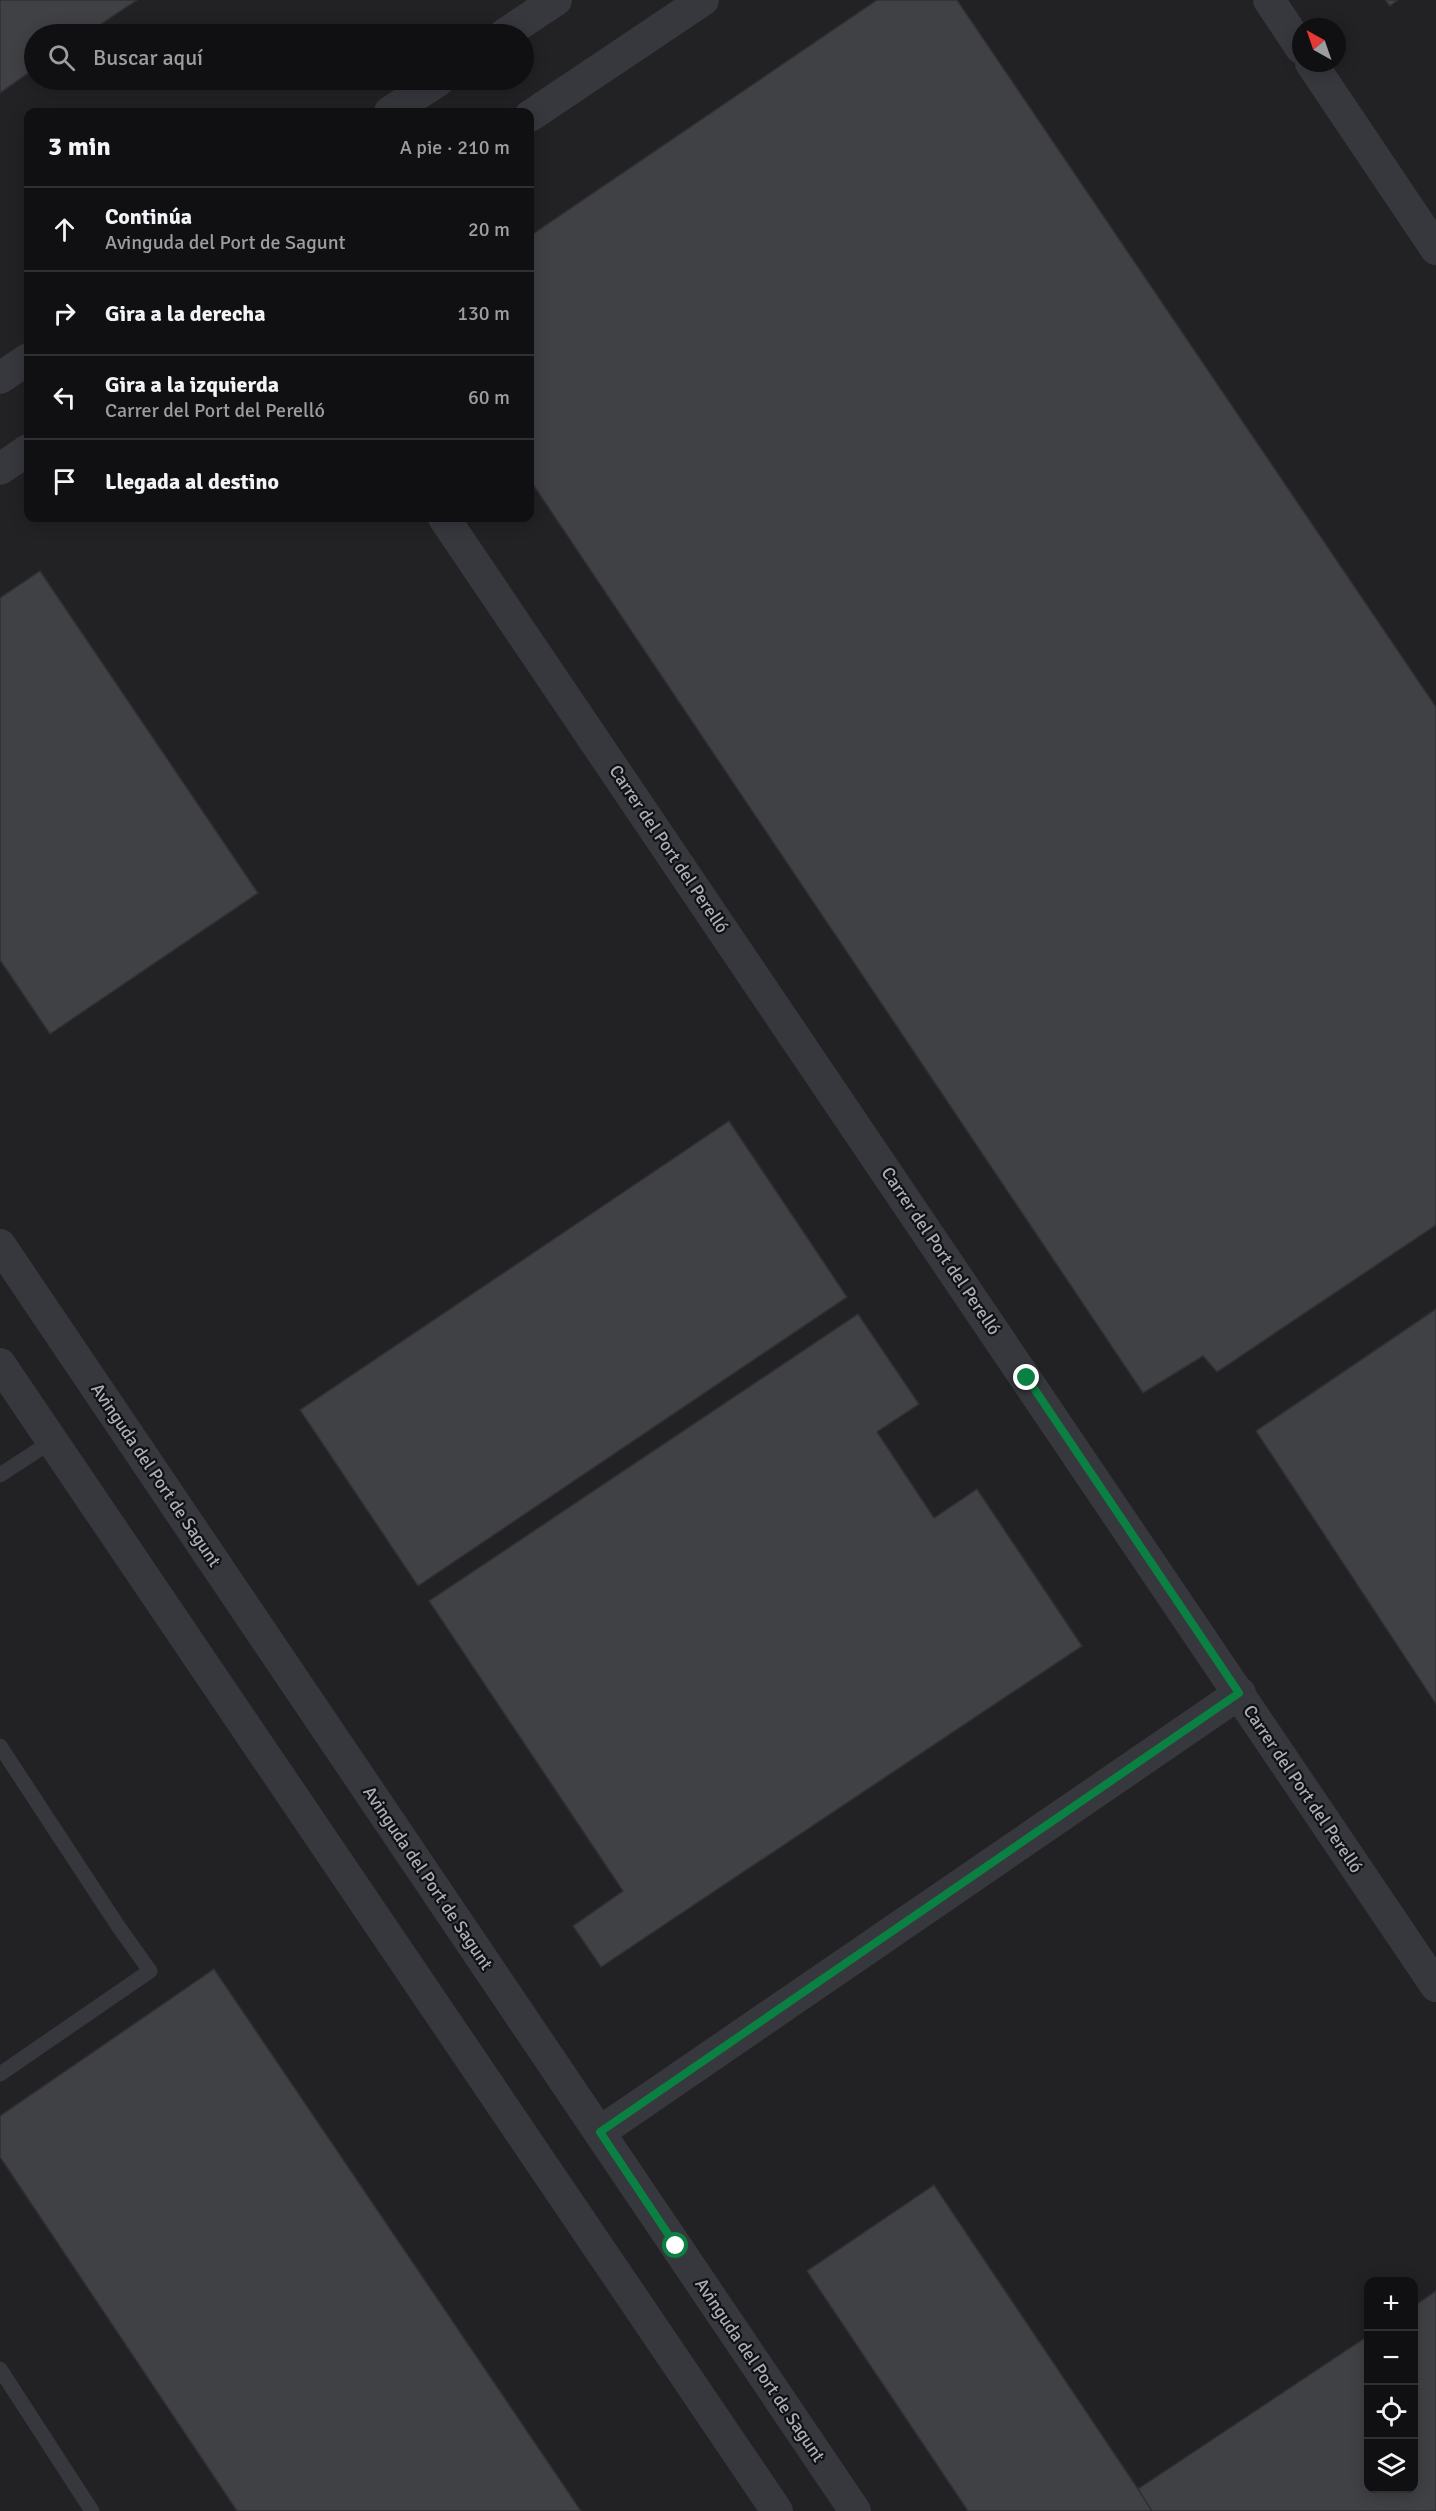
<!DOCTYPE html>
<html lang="es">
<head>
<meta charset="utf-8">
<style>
	:root { --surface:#101012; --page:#19191b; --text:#f1f3f6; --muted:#9c9d9f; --line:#303032 }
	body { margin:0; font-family:Signika,sans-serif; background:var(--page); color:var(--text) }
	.controls { position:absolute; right:18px; bottom:18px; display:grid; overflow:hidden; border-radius:12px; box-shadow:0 3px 15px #0003 }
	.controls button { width:54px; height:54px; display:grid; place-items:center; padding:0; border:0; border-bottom:2px solid var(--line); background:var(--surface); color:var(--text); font:30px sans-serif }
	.compass { position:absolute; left:1292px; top:18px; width:54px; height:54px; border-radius:50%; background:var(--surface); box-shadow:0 3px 15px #0003; rotate:320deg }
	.stop { position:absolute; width:18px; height:18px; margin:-14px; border:4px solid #0b8043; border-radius:50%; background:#fff }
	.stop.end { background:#0b8043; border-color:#fff; box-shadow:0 2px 6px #0008 }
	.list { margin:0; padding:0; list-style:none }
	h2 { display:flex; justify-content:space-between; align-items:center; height:78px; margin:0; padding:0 24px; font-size:26px }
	h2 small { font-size:20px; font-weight:400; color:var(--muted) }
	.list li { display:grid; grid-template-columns:39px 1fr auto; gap:18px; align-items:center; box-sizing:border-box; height:84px; padding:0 24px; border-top:2px solid var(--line) }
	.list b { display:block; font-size:22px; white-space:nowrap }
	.list p { margin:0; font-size:20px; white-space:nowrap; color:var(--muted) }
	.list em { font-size:20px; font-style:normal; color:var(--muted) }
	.icon { flex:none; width:33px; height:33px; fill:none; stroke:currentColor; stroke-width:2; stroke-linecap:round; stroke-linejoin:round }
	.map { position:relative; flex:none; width:1436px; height:2511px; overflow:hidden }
	.search { position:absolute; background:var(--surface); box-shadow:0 3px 15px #0003; left:24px; top:24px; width:510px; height:66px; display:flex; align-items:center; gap:15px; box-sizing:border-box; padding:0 21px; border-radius:33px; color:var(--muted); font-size:22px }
	.panel { position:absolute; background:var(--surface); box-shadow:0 3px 15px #0003; left:24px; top:108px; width:510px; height:414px; border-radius:12px }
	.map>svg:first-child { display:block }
</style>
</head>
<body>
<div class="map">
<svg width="1436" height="2511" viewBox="0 0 1436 2511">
	<rect width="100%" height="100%" fill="#161618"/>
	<path fill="#222225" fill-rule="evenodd" d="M0,0h1436v2511h-1436zM1301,27h36v36h-36zM34,34h490v46h-490zM28,112h502v406h-502zM1368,2282h46v206h-46z"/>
	<path fill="#404145" stroke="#303034" stroke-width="1.5" d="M0,0h137l-51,34h-52v35l-34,24z
		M877,0h80l479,707v518l-219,147 -14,-16 -60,37 -613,-913v-244z
		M1385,0h13l-8,6z
		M40,571l218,322 -208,141 -50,-74v-362z
		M729,1121l118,176 -429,289 -118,-176z
		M1436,1309v395l-180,-273z
		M858,1314l61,90 -42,28 57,86 43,-29 105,157 -481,321 -28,-41 50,-35 -194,-290z
		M214,1969l367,542h-344l-237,-354v-41z
		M934,2185l204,304 14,22h-184l-161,-240z
		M1436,2291v220h-284l-14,-22 230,-153v152h46v-182z"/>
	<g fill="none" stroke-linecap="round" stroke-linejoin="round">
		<path stroke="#37383d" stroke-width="15" d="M0,1475l52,-34
			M0,1746l118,180 32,45 -150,103
			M0,2369l92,142"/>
		<path stroke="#37383d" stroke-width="32" d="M1269,0l32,48
			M505,34l51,-34
			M1311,63l125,186
			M390,112l49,-32
			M530,116l173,-116
			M0,378l28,-19
			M0,469l28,-19
			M444,518l992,1468
			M0,1245l855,1266
			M0,1364l777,1147
			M600,2132l640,-439"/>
	</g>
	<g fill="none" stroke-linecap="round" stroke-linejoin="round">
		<path stroke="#0b8043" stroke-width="8" d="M676,2246l-76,-114 639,-439 -212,-315"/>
	</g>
	<g text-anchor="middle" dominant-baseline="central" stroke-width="4.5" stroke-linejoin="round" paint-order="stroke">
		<g font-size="18" fill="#a8adb8" stroke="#111113">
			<text transform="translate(669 849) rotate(56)">Carrer del Port del Perelló</text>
			<text transform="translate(941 1251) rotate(56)">Carrer del Port del Perelló</text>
			<text transform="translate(156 1475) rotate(56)">Avinguda del Port de Sagunt</text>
			<text transform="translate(1303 1789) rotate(56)">Carrer del Port del Perelló</text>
			<text transform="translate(428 1878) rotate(56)">Avinguda del Port de Sagunt</text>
			<text transform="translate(760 2370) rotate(56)">Avinguda del Port de Sagunt</text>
		</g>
	</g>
</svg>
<div class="controls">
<button>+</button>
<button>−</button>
<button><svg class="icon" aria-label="locate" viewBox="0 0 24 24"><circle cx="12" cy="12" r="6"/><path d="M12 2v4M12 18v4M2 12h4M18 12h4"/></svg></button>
<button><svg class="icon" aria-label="layers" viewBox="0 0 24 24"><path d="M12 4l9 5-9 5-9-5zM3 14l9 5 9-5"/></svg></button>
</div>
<svg class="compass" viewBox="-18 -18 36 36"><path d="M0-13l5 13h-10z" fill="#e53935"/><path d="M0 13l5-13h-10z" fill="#9c9d9f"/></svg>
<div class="stop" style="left:676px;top:2246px"></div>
<div class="stop end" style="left:1027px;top:1378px"></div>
<div class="search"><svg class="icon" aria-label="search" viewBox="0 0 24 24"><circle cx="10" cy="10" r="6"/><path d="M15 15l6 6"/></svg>Buscar aquí</div>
<section class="panel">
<h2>3 min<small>A pie · 210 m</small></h2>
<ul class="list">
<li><svg class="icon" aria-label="ahead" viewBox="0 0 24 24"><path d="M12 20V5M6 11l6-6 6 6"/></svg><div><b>Continúa</b><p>Avinguda del Port de Sagunt</p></div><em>20 m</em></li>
<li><svg class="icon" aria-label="right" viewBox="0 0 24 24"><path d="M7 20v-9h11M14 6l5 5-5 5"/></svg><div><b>Gira a la derecha</b></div><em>130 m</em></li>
<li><svg class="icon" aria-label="left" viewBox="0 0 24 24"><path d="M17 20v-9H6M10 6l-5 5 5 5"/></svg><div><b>Gira a la izquierda</b><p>Carrer del Port del Perelló</p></div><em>60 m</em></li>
<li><svg class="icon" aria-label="arrive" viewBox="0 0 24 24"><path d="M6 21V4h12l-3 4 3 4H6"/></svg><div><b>Llegada al destino</b></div></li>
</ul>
</section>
</div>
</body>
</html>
